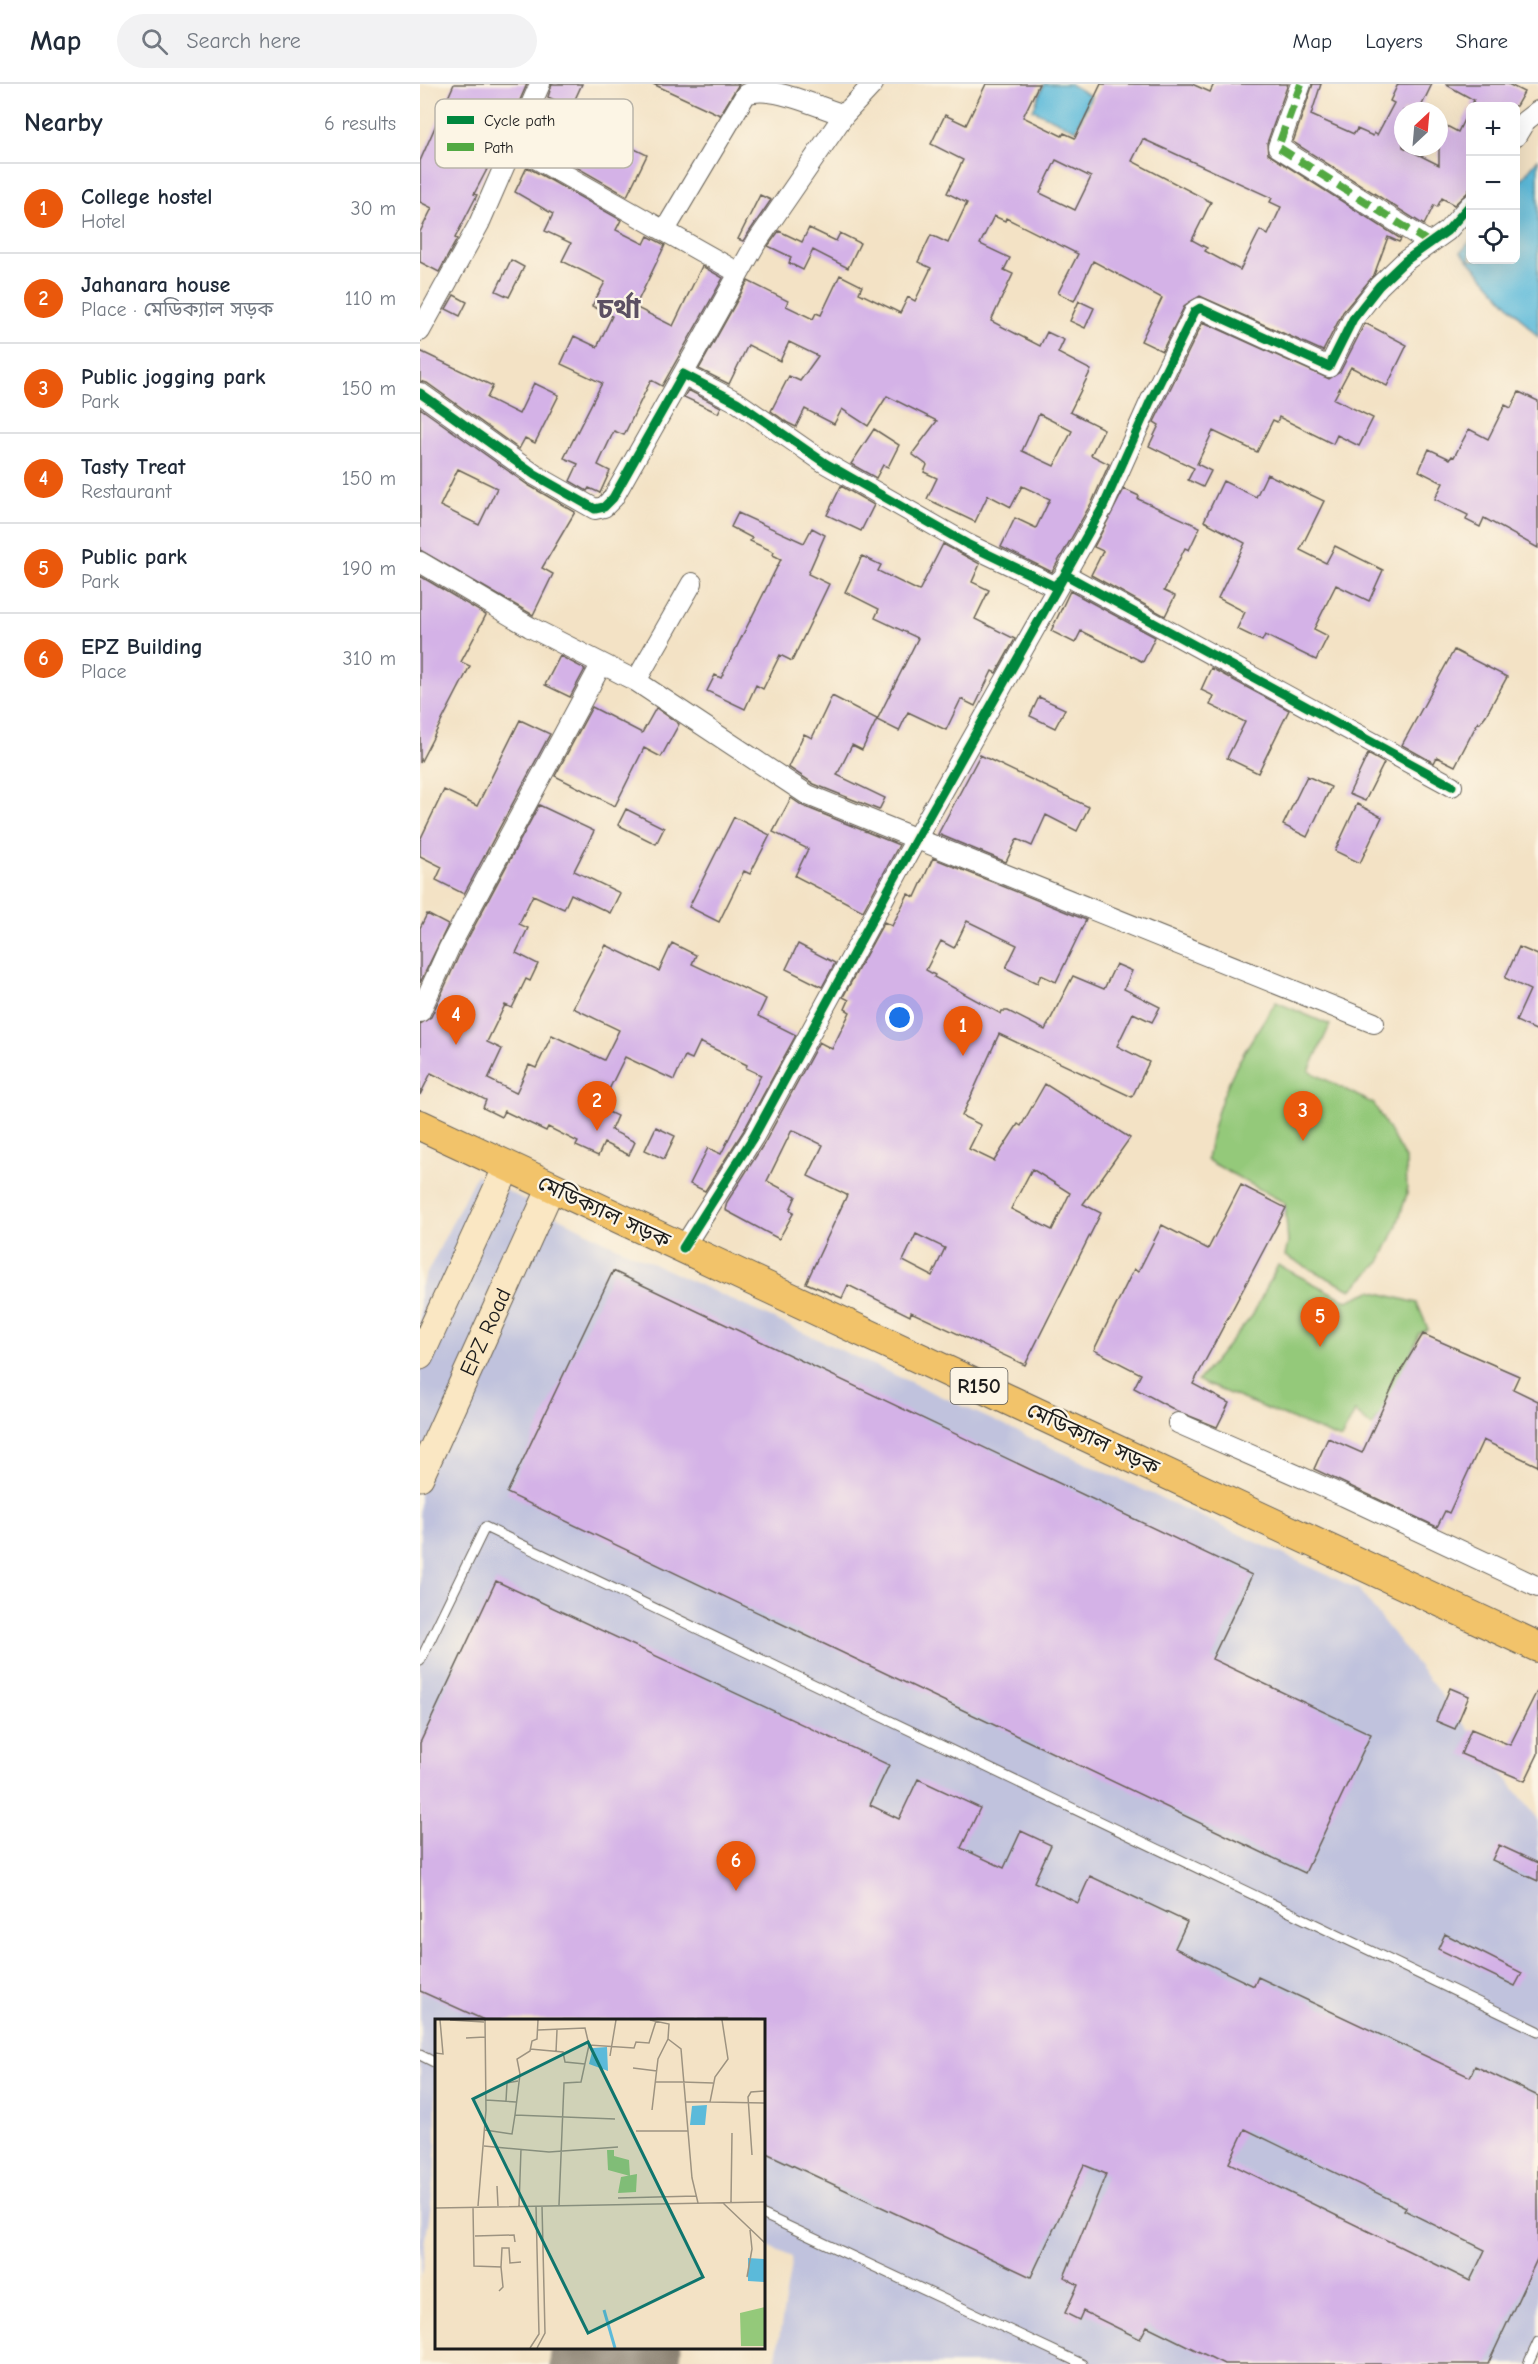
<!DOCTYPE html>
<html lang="en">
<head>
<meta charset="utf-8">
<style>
	:root { --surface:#fff; --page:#f2f2f3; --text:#1f2937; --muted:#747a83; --line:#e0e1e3; --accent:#ea580c }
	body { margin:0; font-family:"Comic Neue","Noto Sans Bengali",sans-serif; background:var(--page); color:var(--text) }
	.controls { position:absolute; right:18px; top:18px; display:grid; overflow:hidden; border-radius:9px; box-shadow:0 6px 24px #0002 }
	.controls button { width:54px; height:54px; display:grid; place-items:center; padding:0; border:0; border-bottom:2px solid var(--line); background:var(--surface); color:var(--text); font:30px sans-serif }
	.compass { position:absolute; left:974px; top:18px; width:54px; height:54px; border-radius:50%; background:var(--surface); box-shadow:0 6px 24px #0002; rotate:26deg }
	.you { position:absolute; left:480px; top:934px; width:21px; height:21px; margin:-15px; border:4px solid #fff; border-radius:50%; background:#1a73e8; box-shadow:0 0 0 9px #1a73e833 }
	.badge { display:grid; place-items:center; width:39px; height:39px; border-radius:50%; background:var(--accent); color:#fff; font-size:20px; font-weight:700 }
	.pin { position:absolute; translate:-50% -50px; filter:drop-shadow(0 2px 3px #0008) }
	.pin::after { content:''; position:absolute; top:32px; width:21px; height:18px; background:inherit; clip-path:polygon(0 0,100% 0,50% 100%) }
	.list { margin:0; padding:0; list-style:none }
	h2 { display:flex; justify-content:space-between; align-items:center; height:78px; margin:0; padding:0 24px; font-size:26px }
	h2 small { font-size:20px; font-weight:400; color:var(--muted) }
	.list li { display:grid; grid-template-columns:39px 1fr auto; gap:18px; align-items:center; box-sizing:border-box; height:90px; padding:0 24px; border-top:2px solid var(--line) }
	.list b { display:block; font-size:22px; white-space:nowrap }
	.list p { margin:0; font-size:20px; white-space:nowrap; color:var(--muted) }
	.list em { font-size:20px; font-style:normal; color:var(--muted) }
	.icon { flex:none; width:33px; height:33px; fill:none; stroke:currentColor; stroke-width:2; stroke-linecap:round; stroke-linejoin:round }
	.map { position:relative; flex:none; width:1118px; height:2280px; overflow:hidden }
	header { display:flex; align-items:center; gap:36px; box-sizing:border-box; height:84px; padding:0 30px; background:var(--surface); border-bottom:2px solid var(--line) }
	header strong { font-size:28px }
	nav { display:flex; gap:33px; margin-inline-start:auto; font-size:21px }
	.search { width:420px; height:54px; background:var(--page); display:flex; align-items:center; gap:15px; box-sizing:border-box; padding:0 21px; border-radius:33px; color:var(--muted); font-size:22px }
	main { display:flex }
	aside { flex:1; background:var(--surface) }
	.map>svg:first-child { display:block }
</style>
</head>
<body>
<header>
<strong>Map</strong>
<div class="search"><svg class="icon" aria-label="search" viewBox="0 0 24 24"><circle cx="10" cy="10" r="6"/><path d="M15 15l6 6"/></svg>Search here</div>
<nav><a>Map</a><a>Layers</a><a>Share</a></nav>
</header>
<main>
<aside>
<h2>Nearby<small>6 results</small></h2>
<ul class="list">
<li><span class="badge">1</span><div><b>College hostel</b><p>Hotel</p></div><em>30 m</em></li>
<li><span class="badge">2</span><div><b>Jahanara house</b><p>Place · মেডিক্যাল সড়ক</p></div><em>110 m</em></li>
<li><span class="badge">3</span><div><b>Public jogging park</b><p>Park</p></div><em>150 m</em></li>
<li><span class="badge">4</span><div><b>Tasty Treat</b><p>Restaurant</p></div><em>150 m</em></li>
<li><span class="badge">5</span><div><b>Public park</b><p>Park</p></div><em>190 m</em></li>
<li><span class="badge">6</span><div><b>EPZ Building</b><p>Place</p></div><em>310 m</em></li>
</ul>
</aside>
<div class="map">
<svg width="1118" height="2280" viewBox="0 0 1118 2280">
	<rect width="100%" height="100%" fill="#fcf5e5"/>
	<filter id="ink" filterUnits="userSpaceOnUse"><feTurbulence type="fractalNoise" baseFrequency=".0167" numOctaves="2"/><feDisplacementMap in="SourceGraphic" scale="12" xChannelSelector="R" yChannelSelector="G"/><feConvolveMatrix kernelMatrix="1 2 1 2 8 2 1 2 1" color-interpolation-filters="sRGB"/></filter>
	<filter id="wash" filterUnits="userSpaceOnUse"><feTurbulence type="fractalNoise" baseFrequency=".008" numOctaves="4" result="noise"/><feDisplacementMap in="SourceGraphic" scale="24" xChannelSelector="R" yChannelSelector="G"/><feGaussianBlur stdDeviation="1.35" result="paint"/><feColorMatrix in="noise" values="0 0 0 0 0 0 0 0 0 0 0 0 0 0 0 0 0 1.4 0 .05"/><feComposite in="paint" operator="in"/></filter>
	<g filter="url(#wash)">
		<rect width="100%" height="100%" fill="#f3e2c5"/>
		<path fill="#c0c2dd" d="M56,1091l133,68 749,346 180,230v545h-763l17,-107 -28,-13v-224h-328v148l-16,113v-994z"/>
		<path fill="#94c97a" stroke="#58724b" stroke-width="1.5" d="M856,918l54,23 -21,46 65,33 32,56 1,34 -11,34 -16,34 -29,28 -66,-34 3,-13 -3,-40 -78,-43c9,-66 32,-103 69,-158z
			M858,1181l69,36 24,-10 46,12 11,26 -9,5 -27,64 -20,29 -17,-15 -14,27 -143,-58 54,-65z"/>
		<path fill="#5bbada" stroke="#3c6b7b" stroke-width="1.5" d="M624,0h26l21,12 -15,34 -43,-20z
			M1118,75v178l-77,-85 9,-11v19h46v-74z"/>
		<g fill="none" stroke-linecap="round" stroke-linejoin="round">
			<path stroke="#887f70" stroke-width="129" d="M194,2280l3,-16"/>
		</g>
		<g id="blocks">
			<path fill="#d4b2e7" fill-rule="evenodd" d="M34,0h73l-25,57 -28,53 3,1 -22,43 2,1 -18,33 -19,-10v-30l12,-24 -12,-6v-41z
				M132,0h30l-11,24 -23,-11z
				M233,0h86l-19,31z
				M566,0h53l-16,33 39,19 2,-3 11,5 26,-54h91l18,8 4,-8h74l-21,59 1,11 133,85 -2,3 -11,-5 -14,38 -31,37 -20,39 -123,-55 -15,9 -23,46 -21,-10 21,-43 -69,-37 -19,40 -16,-8 20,-39 -72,-36 -1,3 -11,-5 -14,28 30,14 -6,12 9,4 -22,47 49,25 7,-14 17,8 -6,13 33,17 -21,42 34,17 -13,26 18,9 -16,36 -41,72 -51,-25 14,-29 21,10 14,-29 -28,-13 -11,21 -23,-12 -13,27 -48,-23 10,-21 -13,-6 3,-7 -15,-11 25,-33 -50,-25 -19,30 -26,-17 -8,15 -29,-15 -9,18 -8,-4 -17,-12 18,-35 11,5 18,-25 -29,-14 -9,19 -32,-16 -19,39 -30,-15 49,-88 40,20 -2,5 27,13 3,-6 5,2 19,-40 22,11 -3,7 41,20 8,-16 7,4 16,-33 -13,-6 13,-27 17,8 19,-40 -20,-10 16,-33 -32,-16 14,-29 21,10zM723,55l129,59 -2,4 11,5 -13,28 -8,-5 -20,40 -35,-19 2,-3 -15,-8 19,-38 -79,-41zM636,76l35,17 -16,33 -35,-17zM619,330l33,17 -18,35 -32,-15z
				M893,0h8l-10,31 43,19 3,-5 16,7 1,-3 3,2 17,-32 -4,-2 8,-17h34l-13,27h-16v36l36,18v-43l19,10 12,-25v80l-3,6 -13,12 -12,-7 -5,9 -3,-2 -10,20 -131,-83z
				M1025,0h63l16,8 -8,14h-45l3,-6z
				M114,43l57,28 11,-22 45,22 -20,41 -98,-56z
				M107,83l94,53 -5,10 28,14 4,-8 17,9 -30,62 38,19 29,-60 21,12 -61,108 -11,-6 -27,55 -10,-4 -16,34 12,6 -10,22 -11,-5 -2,3 -17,-10 8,-17 -14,-6 38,-75 -41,-19 13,-28 23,11 15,-31 -20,-10 13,-24 -43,-21 9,-18 -26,-12 8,-17 -38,-22z
				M340,111l11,5 -28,41 -5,-2z
				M389,144l27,13 4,-8 20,10 -12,25 -35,-18 -10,20 -14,-7 2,-6 -23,-11 11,-15 23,11z
				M91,176l13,7 -15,30 -13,-6z
				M34,211l13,7 -7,14 -14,-7z
				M659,217l15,7 -9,20 -15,-7z
				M783,238l126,57 11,-7 25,-49 42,22 -20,41 -36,-19 -17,32 39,19 -14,28 -22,-11 -4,9 -54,-27 -2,5 -4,-2 -16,32 -44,-21 -16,33 14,7 -8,16 -15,-7 6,-12 -45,-22 10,-21 -5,-3z
				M0,267l73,35 -6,12 32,16 15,-31 25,12 -24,48 -10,-5 -6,11 -92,-66 -7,-2z
				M268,306l33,17 -3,6 -34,-16z
				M1099,308l19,9v147l-54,-30 -4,9 -14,-7 2,-5 -33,-16 8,-16 -24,-12 10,-22 21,10 2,-3 2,1 15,-28 19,10 17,-34 6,3z
				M0,324l108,77 47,27 -33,56 11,6 -20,41 -113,-65zM38,385l39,19 -18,37 -39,-19z
				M454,345l25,16 -11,22 -5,-2 -7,13 -25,-14z
				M847,390l57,27 -24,49 26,13 9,-17 48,24 -14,31 -33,-16 -22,44 14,7 -12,24 -51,-25 -3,6 -25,-12 8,-17 -27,-14 27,-55 -41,-22 19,-40 33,16z
				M421,402l33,19 -13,26 -34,-16z
				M704,405l15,7 -1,3 62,28 -11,23 -4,-2 -21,43 11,5 -10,20 -74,-41 12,-24 -9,-4z
				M318,429l66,30 8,-15 13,7 -17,39 21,10 -37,77 -12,-6 -17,34 -7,-4 -11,24 -38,-18 8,-16 6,3 60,-119 -8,-4 1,-3 -24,-11 2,-3 -21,-11z
				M523,460l37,20 -8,18 17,8 -14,29 40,20 -19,34 -4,-2 -17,35 -14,-7 -15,31 -38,-18 -9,19 -22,-11 41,-82 -43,-20 4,-9 -34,-17 17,-36 19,9 -3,6 41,20z
				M0,492l66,39 -25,47 9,4 -50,97z
				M650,507l85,46 -12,25 -62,-31 -6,12 -24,-12z
				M1034,566l53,27 -21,38 -6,8 -2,-1 -23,44 -18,-9 -3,6 -32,-18z
				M140,572l25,13 -15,28 -25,-12z
				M791,584l78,42 -31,63 -31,-15 18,-36 -35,-17 4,-9 -13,-6z
				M412,612l45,23 -15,31 -10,-5 -15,30 48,23 -6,12 -65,-26 -26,-17 16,-33 8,4z
				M619,613l26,12 -10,19 -25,-12z
				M172,623l50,26 14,-25 23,16 -18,33 -17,-9 -29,58 -60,-30z
				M100,636l30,14 -86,160 -28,-14 6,-13 -22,-11v-16l24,-50 33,16z
				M948,670l16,9 -19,38 -16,-7z
				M560,671l109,52 -12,24 -31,-16 -14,31 -15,-7 -11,23 -68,-28z
				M887,692l24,11 -24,50 -24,-12z
				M371,714l12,8 96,39 -36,66 -68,-35 13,-27 -35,-17z
				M937,720l25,13 -22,46 -25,-12z
				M119,721l55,26 -20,40 46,22 -10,20 -39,-19 -7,15 -31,-14 -14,29 9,4 -12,25 22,11 -8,17 -4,-2 -14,29 -7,-3 -18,37 15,7 -14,30 28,14 13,-28 7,3 16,-33 52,25 15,-30 -46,-22 33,-63 53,26 13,-28 24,12 -4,9 74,35 -8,17 38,19 -52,95 -39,61 -15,-7 18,-36 13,6 40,-79 -15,-7 1,-3 -47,-23 -8,17 -7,-3 -11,24 -49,-23 -25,51 17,8 -6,14 24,12 -6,13 -25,-12 -6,13 -22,-10 2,-4 -30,-15 -2,4 -42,-20 -3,6 -18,-9 3,-8 -55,-27 -11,22v-71l11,-7 29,-64z
				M206,725l38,19 -8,16 -38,-19z
				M314,733l36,18 -20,39 -6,-3 -25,51 -30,-15z
				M513,774l153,62 -30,62 -15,-7 -4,8 -31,-15 11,-23 -50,-24 -13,27 -13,-7 -15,29 9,5 -1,2 67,37 1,-3h6l37,19 28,-54 31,13 12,-25 16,7 -8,18 36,18 -8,15 -19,-9 -16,33 32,16 -17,35 -133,-63 -37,82 19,9 -12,24 25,12 24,-37 3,2 24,-42 85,54 -47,66 18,9 -76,152 -114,-53 -1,4 -62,-31 -6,13 -36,-15 41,-88 -39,-19 15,-31 -31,-15 -25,51 29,15 -6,14 4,2 -15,27 -54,-29 2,-8 38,-60 54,-100 13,7 18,-37 -5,-3 4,-9 -6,-3 41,-75 8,4 16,-32 7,3zM612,1085l38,24 -18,37 -41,-21zM496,1150l29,14 -13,28 -29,-15z
				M7,830l21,11 -28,58v-55z
				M378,860l37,19 -13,24 -36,-18z
				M1099,863l19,8v76l-22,-10 14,-31 -25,-12z
				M236,1043l19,9 -11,23 -19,-9z
				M821,1101l45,23 -93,176 36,19 -12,24 -40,-16 -43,-23 7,-14 -47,-24 40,-81 4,3 24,-47 46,24z
				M193,1187l639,304 -40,84 159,75 -66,139 -798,-380z
				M1003,1250l96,42 -6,13 25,12v65l-55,-26 -34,73 -4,-2 -8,16 -123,-58 14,-31 34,15 35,-76z
				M76,1497l393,184 -19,40 29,14 19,-40 62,29 -19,40 43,20 17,-37 30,14 -17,37 44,21 12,-27 97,46 -12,26 79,38 4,-9 212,100 5,-11 63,30v161l-50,107h-264l-77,-38 -7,13 -57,-28 -4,9 -14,-7 13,-28 -14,-8 42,-103 -22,-9 -53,112 -267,-125v-132h-280l-64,-29v-248zM825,2045l161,78 -2,3 81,40 -15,31 -241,-118z
				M1030,1604l19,8 -14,33 -19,-8z
				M1118,1605v65l-13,27 -64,-27 10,-25 39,16z
				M1079,1761l39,18v18l-46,-21z
				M1025,1850l77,39 -7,13 -77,-37z"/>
		</g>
	</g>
	<g filter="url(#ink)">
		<use href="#blocks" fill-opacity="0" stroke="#676157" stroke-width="1.5"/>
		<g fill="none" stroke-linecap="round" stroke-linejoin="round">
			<defs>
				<path id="service" d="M0,1577l65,-134 1053,504
					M0,1971l16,8
					M344,2131l318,149
					M1108,2280l10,-22"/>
				<path id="minor" d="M881,0l-23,63 152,96
					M1096,52l9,-15 13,-10
					M94,62l225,127
					M245,146l81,-136c25,-10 72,13 98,21
					M0,247l59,-107 61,-140
					M263,290l73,-131 88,-128 29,-31
					M0,309l115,82 60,34 9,-2 9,-9 70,-124 54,28 88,61 142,81 87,42 12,-11 386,211
					M0,478l110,65 106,54 172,114 566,228
					M216,597l56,-98
					M0,928l29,-64 152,-283
					M263,1164l71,-112 162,-297 188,-334 46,-103 45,-91 5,-3 129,59 24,-48 26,-33 26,-25 42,-30 23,-26
					M758,1339l166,73 194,91"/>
				<g id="secondary">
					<path d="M0,1272l87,-189"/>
					<path id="s1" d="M0,1393l131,-289"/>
				</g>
				<path id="primary" d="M0,1041l1118,522"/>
			</defs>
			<use href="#service" stroke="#676157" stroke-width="11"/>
			<use href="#minor" stroke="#676157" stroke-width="22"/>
			<use href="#secondary" stroke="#676157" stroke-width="29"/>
			<use href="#primary" stroke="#676157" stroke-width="32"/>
			<use href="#service" stroke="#fff" stroke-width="9"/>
			<use href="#minor" stroke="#fff" stroke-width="20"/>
			<use href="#secondary" stroke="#fae7c3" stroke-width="27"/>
			<use href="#primary" stroke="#f2c36a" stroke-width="30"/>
			<path stroke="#52a943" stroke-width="8" stroke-dasharray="15 8" stroke-linecap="butt" d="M881,0l-23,63 152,96"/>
			<defs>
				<path id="cycleway" d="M0,309l115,82 60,34 9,-2 9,-9 70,-124 54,28 88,61 142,81 87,42 12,-11 386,211
					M263,1164l71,-112 162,-297 188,-334 46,-103 45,-91 5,-3 129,59 24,-48 26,-33 26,-25 42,-30 23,-26"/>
			</defs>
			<use href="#cycleway" stroke="#fcf5e5" stroke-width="13"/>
			<use href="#cycleway" stroke="#00873e" stroke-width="9"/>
		</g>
	</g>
	<g text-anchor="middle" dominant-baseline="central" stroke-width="4.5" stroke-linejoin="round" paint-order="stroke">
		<rect fill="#fcf5e5" stroke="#5f5d58" stroke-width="1.5" x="530.5" y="1284" width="57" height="36" rx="4.5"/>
		<g font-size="21" font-weight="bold" fill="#1c1c1c">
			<text x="559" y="1302">R150</text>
		</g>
		<g font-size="22" fill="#1c1c1c" stroke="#fcf5e5">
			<text transform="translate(184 1128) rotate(25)">মেডিক্যাল সড়ক</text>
			<text stroke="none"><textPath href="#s1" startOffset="159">EPZ Road</textPath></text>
			<text transform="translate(673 1355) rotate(25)">মেডিক্যাল সড়ক</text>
		</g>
		<g font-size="28" font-weight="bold" fill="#5c5063" stroke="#fcf5e5">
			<text x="199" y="225">চর্থা</text>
		</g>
	</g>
	<g transform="translate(15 1935)">
		<rect width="330" height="330" fill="#f3e2c5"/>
		<path d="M172,131h7v6l15,4 1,16 -22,-6zM202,155l-1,18 -18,1 3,-16zM330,288v39h-24l-1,-33z" fill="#94c97a"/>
		<path d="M172,28l1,24 -19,-7 4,-16zM272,86l-2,20h-15l2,-19zM313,239l16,1v23l-16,-1z" fill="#5bbada"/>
		<path fill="none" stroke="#5bbada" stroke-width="3" d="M169,291l11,38"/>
		<path fill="none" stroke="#9d9381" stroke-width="1.5" d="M15,1l34,2M215,1l19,4 -1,15 13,10 11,129 6,25M103,11l47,-2 4,17M31,19l19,-1M95,30l33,3 2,10 20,2M121,33l1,-22M0,34l8,1 -3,-34M175,37l6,-36M198,49l24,3M221,63h26M247,63l31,1M51,81l30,2M71,82l1,-18 11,-2M250,83h25l5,-25 13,-18 -6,-39M275,83l55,1M217,91l6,-51 10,-20M80,96l5,-41 -3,-15 13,-8 2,-10 5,-2 1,-19M50,111l27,4 3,-19 100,4M201,112h52M49,127l65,6 69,-5M317,136l-4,-58 3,-5 14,-1M62,167l1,20M183,179l78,-2M296,183l1,-69M288,184l42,40M124,186l5,-122 17,-1 8,-37 45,3 2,-6 13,1 7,-22M43,187l8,-96 -1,-90M84,187l2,-57M38,188l1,59 27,1 2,20 -4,4M0,189l330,-6M40,217l39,-1 1,7M66,248l1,-19h7l1,15 11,-1M312,258l5,-28 -2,-19M95,329l9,-14 -3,-128M102,329l8,-15 -3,-127"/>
		<path fill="#0f766e" fill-opacity="0.15" stroke="#0f766e" stroke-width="3" d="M153,23l115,235 -115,56 -115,-234z"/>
		<rect width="330" height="330" fill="none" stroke="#1c1c1c" stroke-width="3"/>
	</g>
	<rect x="15" y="15" width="198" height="69" rx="9" fill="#fcf5e5" stroke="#b9b4a9" stroke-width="1.5"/>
	<rect x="27" y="32" width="27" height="8" fill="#00873e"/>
	<rect x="27" y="59" width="27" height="8" fill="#52a943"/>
	<g font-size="16" fill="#1c1c1c">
		<text x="64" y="42">Cycle path</text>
		<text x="64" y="69">Path</text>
	</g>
</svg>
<div class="controls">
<button>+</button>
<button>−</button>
<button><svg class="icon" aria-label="locate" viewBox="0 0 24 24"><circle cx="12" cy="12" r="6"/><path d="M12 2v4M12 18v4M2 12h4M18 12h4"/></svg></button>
</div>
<svg class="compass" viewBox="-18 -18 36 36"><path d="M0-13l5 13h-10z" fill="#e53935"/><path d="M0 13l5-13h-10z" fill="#747a83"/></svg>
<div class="you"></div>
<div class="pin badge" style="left:543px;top:972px">1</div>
<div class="pin badge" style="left:177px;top:1047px">2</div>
<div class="pin badge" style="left:883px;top:1057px">3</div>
<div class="pin badge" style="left:36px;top:961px">4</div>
<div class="pin badge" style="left:900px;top:1263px">5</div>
<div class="pin badge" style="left:316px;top:1807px">6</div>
</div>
</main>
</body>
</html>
